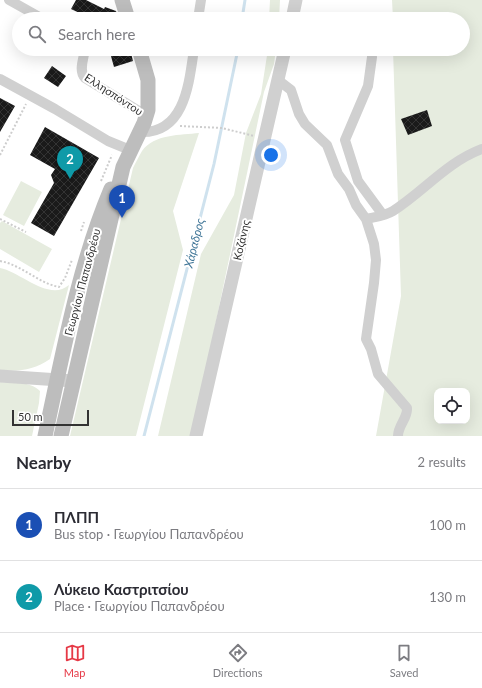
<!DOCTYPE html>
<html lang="en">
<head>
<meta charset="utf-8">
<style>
	:root { --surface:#fff; --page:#f2f2f3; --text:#2b2b33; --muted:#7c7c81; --line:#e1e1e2; --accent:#e63946 }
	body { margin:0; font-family:Lato,sans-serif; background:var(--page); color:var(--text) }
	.controls { position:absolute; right:12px; bottom:12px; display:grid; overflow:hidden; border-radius:8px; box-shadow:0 4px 16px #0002 }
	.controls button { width:36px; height:36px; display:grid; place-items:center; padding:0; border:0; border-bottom:1px solid var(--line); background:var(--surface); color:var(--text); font:20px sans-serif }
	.scale { position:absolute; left:12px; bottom:10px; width:77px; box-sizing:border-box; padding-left:4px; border:2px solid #333; border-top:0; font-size:11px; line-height:14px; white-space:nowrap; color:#333; -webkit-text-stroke:3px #fff; paint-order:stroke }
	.you { position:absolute; left:271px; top:155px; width:14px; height:14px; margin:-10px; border:3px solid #fff; border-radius:50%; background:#1a73e8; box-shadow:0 0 0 6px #1a73e833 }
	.badge { display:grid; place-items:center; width:26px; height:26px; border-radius:50%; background:var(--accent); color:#fff; font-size:13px; font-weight:700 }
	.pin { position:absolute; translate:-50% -33px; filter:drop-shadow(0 1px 2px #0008) }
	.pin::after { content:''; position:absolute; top:21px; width:14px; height:12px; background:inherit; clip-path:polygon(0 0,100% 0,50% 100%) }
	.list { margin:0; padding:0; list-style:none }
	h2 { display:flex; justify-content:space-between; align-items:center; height:52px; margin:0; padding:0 16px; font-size:17px }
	h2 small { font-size:13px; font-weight:400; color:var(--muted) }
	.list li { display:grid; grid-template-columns:26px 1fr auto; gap:12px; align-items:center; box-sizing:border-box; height:72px; padding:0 16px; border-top:1px solid var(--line) }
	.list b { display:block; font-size:15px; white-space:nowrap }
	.list p { margin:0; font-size:13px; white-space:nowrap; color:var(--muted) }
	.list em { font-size:13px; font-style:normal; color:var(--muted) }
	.icon { flex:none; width:22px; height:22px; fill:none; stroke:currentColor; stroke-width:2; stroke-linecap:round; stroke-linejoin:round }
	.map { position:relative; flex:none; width:482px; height:436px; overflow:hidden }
	.search { position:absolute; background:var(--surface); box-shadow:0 4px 16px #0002; left:12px; right:12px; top:12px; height:44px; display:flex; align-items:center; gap:10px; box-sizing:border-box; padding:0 14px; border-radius:22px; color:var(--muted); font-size:15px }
	.sheet { height:196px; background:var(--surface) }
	nav { display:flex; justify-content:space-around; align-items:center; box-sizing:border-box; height:56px; border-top:1px solid var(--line); background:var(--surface); font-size:11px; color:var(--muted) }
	nav a { display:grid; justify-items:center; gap:2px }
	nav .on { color:var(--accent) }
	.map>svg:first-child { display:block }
</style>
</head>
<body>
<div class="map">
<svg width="482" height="436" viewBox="0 0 482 436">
	<defs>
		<pattern id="building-cross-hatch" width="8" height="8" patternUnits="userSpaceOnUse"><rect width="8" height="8" fill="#1a1a1a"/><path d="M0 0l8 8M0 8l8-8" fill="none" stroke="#333"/></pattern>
	</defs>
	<rect width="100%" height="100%" fill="#fff"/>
	<path fill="#e6ecdf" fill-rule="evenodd" d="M270,0h10l-1,19h-10z
		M392,0h90v436h-106l25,-140 -8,-247h70v-30h-70zM437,391h30v30h-30z
		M268,49h8l-2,15 -10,28 -72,344h-34l43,-182 33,-59 12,-62 15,-39z
		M199,133l-26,78 10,39 -47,186h-66l63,-268c3,-6 6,-12 9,-17 12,-17 39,-16 57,-18z
		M21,181l21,11 -18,34 -21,-11z
		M2,221l50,28 -13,23 -39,-23v-26z
		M0,268c21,4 49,34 69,17l-19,74c-16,11 -31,13 -50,11z
		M0,382c13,1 30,-1 40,9l-1,12 -7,33h-32z"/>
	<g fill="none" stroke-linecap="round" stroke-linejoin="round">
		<path stroke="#cfe2ee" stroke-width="3" d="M242,19l3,-19
			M144,436l70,-272 24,-115"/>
	</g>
	<path fill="url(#building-cross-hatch)" d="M76,0h10l18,9 1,-2 11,4 3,8h-27l-21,-10z
		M109,49h21l3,12 -19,6z
		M52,66l14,10 -8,11 -14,-9z
		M0,98l15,8 -15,26z
		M427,110l5,16 -24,9 -7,-16z
		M45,127l54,31 -45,78 -23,-13 23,-40 -3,-8 4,-6 -25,-14z"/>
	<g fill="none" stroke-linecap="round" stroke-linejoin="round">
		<path stroke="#cdcdcd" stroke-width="2" stroke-dasharray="2 2" stroke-linecap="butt" d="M180,126l42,2 32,8
			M0,155l26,-51
			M101,181l11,-26
			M0,219l26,13
			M81,231l3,-9
			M0,261c22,4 38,22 59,26l6,-9 7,-18"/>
		<path stroke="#d0d0d0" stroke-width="10" d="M9,0l34,19
			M198,19l3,-19
			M85,49c-1,9 -7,22 0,29l62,38
			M372,57l-4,29 -23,54 13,41 25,34
			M0,79l55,30 53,32 22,9
			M278,80l13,10 8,24 6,10 22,21 11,29 11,15 7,16 10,14 8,25 2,16 -2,23 -8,56 5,10 7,25 29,34c1,10 -9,17 -9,28
			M140,132c45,2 49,-49 54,-83
			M366,219c8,-2 19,-3 27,-8 30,-19 54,-49 89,-62"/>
		<path stroke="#d0d0d0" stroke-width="13" d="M292,19l4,-19
			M0,376l74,5
			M196,436l89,-387"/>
		<path stroke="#bdbdbd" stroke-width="15" d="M122,0l6,19
			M45,436c18,-82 33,-169 66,-247
			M61,436l62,-269 21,-44 4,-13v-30l-9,-31"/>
	</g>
	<g text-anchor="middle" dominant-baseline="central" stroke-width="4" stroke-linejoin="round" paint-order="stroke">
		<g font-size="11" fill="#333" stroke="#fff">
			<text transform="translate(114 94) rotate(33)">Ελλησπόντου</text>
			<text transform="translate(241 240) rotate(-77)">Κοζάνης</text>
			<text transform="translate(82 282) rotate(-75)">Γεωργίου Παπανδρέου</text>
		</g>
		<g font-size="12" font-style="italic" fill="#3f7597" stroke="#fff">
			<text transform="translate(194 243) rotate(-76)">Χάραδρος</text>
		</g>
	</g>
</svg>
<div class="controls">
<button><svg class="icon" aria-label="locate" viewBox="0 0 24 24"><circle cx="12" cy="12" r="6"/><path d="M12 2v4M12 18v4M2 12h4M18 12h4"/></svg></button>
</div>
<div class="scale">50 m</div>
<div class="you"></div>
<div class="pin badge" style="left:122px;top:218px;background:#1a4fb4">1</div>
<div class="pin badge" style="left:70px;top:179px;background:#0f9aa8">2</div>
<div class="search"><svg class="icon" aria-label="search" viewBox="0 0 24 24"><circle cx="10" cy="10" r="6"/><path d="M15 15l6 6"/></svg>Search here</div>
</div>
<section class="sheet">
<h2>Nearby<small>2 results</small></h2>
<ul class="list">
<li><span class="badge" style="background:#1a4fb4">1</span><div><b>ΠΛΠΠ</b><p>Bus stop · Γεωργίου Παπανδρέου</p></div><em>100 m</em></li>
<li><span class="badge" style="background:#0f9aa8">2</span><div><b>Λύκειο Καστριτσίου</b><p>Place · Γεωργίου Παπανδρέου</p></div><em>130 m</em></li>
</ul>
</section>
<nav>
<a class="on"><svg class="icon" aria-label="map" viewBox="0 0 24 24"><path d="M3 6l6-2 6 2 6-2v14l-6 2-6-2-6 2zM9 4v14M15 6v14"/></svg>Map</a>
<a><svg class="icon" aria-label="directions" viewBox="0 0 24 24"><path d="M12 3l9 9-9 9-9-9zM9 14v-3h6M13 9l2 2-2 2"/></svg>Directions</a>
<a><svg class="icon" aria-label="saved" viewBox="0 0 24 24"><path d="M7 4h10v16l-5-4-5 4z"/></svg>Saved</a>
</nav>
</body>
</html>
